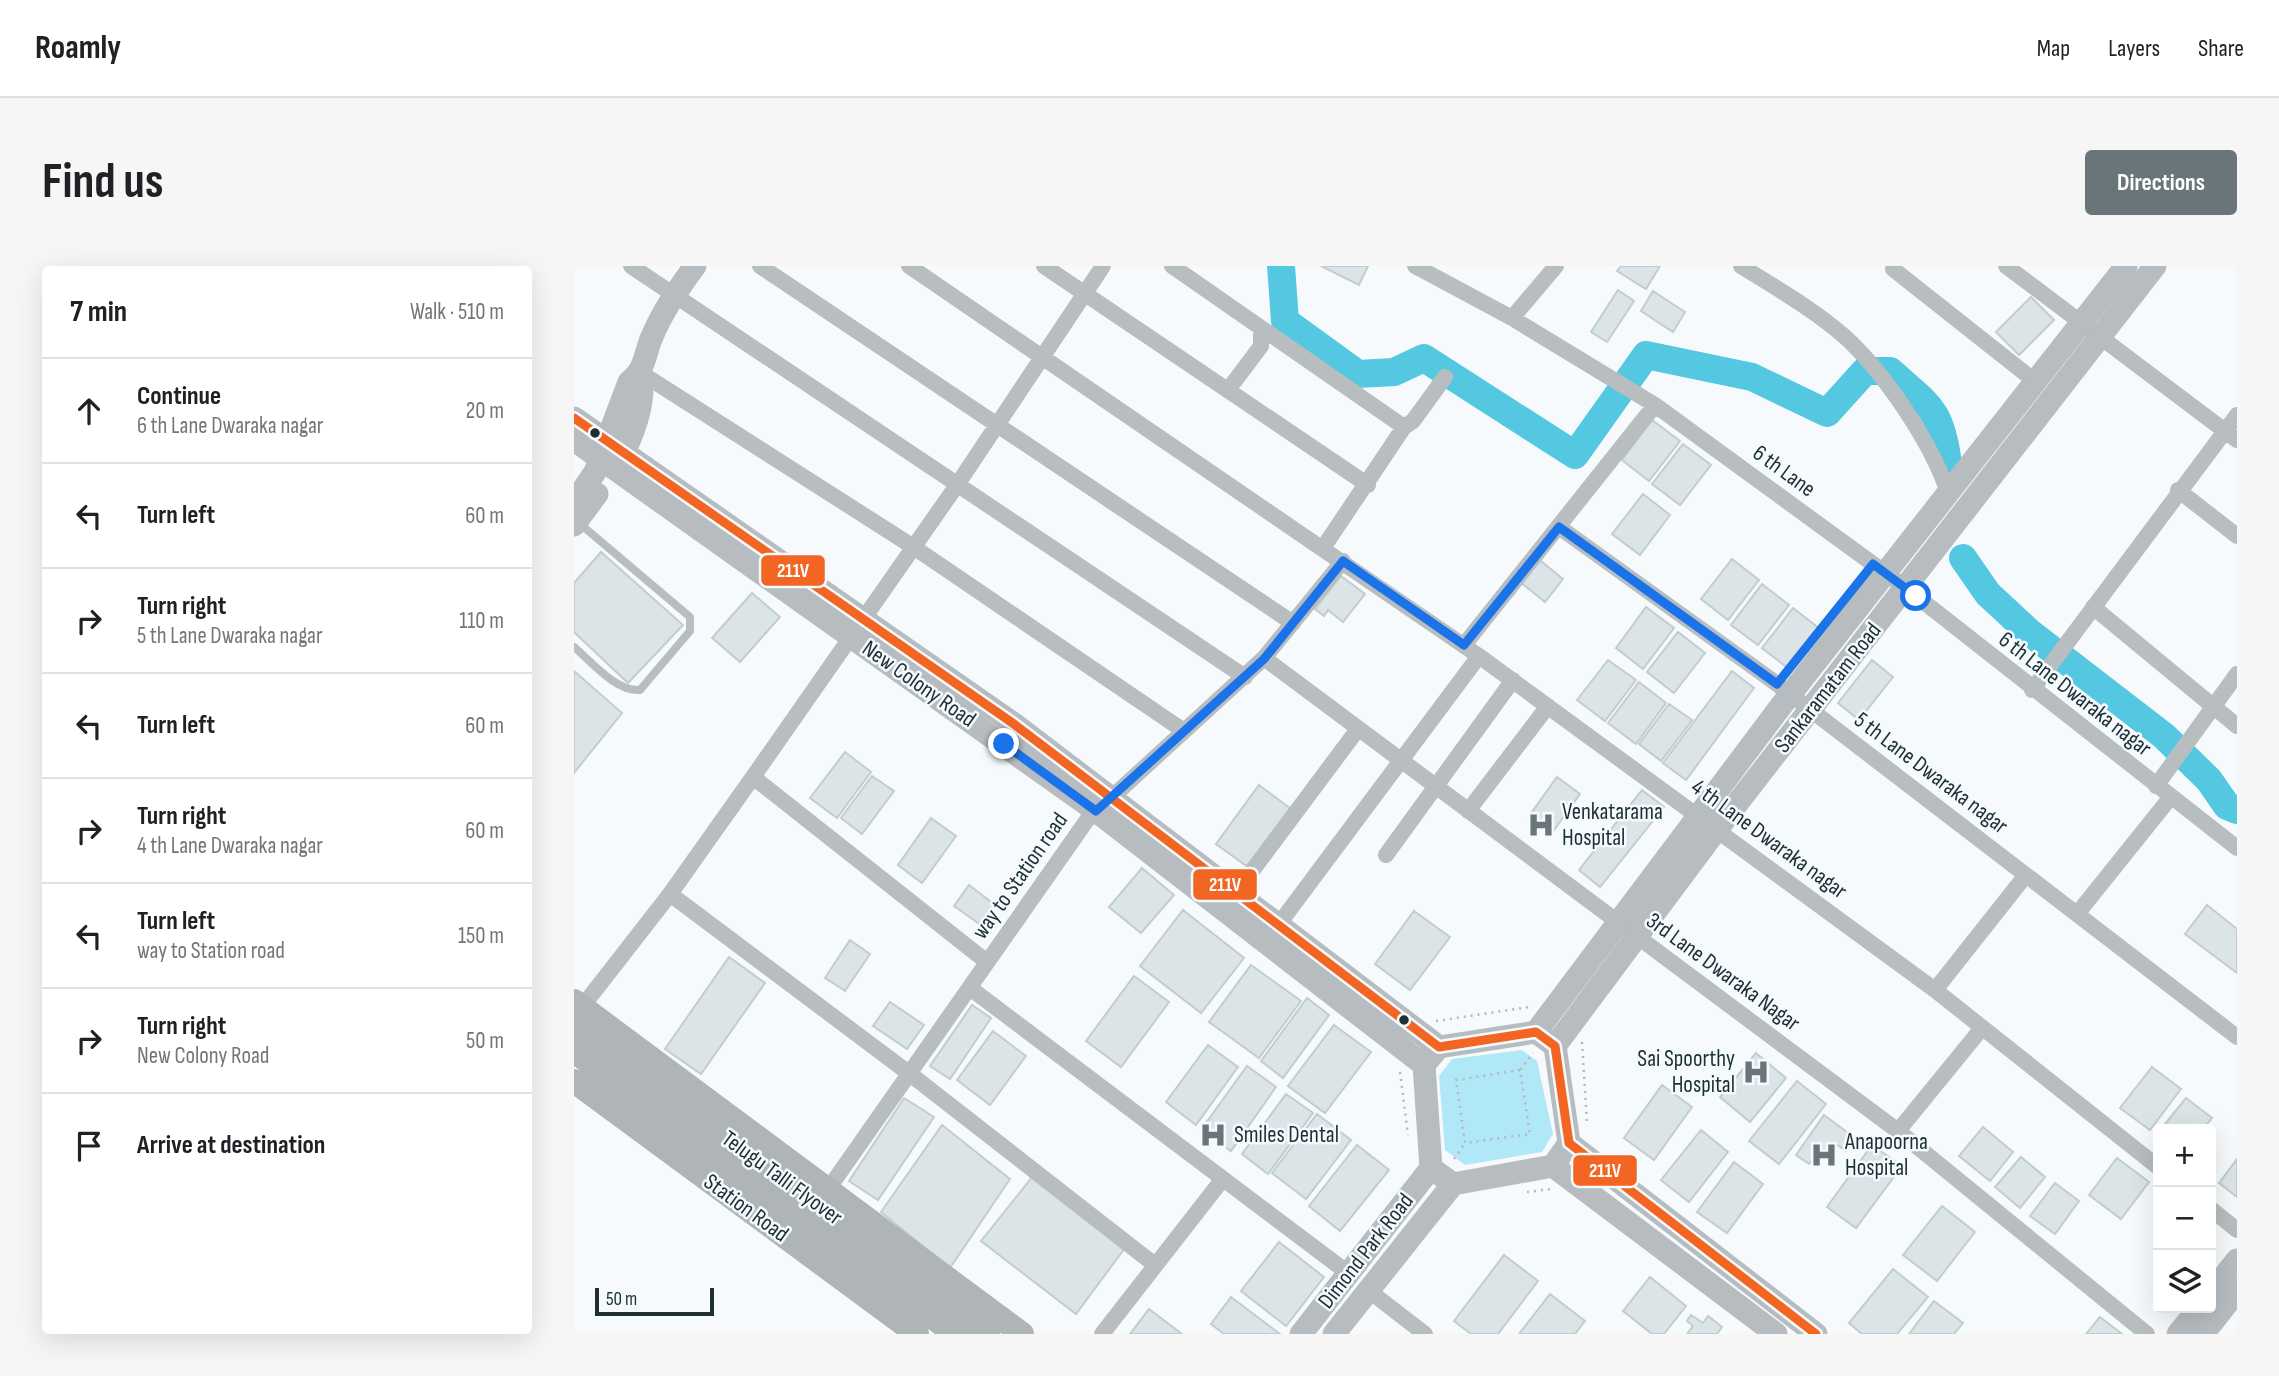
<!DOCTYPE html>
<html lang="en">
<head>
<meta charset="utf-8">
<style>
	:root { --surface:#fff; --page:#f6f6f6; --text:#202124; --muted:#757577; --line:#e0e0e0; --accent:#6a7579 }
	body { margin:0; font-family:"Sofia Sans Condensed",sans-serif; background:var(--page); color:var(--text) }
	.controls { position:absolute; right:21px; bottom:21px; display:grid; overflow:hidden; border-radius:7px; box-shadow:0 7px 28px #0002 }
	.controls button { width:63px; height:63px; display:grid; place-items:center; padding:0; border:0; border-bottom:2px solid var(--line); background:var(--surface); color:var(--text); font:35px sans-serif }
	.scale { position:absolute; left:21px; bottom:18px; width:119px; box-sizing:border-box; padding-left:7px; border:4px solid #1f2e32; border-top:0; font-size:19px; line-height:24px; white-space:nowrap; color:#1f2e32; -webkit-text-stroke:5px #f4fbfe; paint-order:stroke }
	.stop { position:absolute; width:21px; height:21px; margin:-16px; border:5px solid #1a73e8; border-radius:50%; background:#fff }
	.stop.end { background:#1a73e8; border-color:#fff; box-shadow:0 2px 7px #0008 }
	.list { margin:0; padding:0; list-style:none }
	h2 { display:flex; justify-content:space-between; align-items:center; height:91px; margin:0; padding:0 28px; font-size:30px }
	h2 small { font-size:23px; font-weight:400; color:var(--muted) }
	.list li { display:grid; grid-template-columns:46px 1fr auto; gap:21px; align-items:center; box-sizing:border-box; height:105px; padding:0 28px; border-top:2px solid var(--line) }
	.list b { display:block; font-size:26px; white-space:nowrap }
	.list p { margin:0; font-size:23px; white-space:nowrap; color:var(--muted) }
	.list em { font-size:23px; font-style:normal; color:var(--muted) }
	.icon { flex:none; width:38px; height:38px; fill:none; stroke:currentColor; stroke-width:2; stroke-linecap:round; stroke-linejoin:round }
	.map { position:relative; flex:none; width:1663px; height:1068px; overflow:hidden; border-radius:7px }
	header { display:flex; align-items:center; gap:42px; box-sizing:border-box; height:98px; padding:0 35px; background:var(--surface); border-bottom:2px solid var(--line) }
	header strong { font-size:33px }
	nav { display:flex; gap:38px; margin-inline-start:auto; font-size:24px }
	.intro { display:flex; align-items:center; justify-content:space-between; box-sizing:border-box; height:168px; padding:0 42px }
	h1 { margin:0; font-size:49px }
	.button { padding:18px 32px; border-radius:7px; background:var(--accent); color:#fff; font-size:24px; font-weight:700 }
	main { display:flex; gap:42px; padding:0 42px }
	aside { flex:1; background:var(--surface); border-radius:7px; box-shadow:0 7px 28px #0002 }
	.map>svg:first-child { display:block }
</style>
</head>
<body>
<header>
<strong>Roamly</strong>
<nav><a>Map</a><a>Layers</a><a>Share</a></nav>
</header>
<div class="intro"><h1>Find us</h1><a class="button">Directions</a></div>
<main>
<aside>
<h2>7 min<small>Walk · 510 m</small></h2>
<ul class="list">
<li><svg class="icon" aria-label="ahead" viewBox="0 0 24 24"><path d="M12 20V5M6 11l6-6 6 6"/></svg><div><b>Continue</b><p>6 th Lane Dwaraka nagar</p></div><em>20 m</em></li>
<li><svg class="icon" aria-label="left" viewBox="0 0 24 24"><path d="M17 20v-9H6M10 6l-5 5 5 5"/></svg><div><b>Turn left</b></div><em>60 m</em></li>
<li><svg class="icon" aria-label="right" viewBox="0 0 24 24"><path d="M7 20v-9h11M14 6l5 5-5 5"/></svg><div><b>Turn right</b><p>5 th Lane Dwaraka nagar</p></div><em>110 m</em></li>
<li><svg class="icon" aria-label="left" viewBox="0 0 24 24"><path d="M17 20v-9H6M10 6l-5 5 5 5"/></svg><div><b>Turn left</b></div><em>60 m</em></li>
<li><svg class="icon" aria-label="right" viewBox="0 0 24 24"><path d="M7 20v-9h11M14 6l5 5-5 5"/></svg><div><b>Turn right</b><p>4 th Lane Dwaraka nagar</p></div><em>60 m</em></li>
<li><svg class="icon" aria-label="left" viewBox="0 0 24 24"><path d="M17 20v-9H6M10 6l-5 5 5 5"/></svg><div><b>Turn left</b><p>way to Station road</p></div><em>150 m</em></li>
<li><svg class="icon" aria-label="right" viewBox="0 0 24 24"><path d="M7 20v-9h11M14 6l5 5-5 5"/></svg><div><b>Turn right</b><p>New Colony Road</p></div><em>50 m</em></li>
<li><svg class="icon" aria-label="arrive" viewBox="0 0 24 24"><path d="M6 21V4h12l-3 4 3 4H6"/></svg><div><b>Arrive at destination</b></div></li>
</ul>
</aside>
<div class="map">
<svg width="1663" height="1068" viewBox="0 0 1663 1068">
	<rect width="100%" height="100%" fill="#f6fafc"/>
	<path fill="#b1e8f8" d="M948,784l15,11 16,73 -11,18 -77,13 -20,-15 -6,-74 13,-17z"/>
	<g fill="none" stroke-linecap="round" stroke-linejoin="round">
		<path stroke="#54c8e1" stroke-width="28" d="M707,0l4,55 73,53 36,-2 30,-14 151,97 71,-100 106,22 75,36 38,-42h25c39,35 51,37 58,93
			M1389,292l25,36 41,38 135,104 45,44 18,26 10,4"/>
	</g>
	<path fill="#dbe5e8" stroke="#c3cccf" stroke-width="2" d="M747,0h47l-9,19z
		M1047,0h39l-14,23 -29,-18z
		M1044,24l16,11 -27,41 -16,-10z
		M1079,25l32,21 -12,20 -32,-21z
		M1457,31l23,23 -35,35 -23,-23z
		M1078,154l28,21 -31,40 -27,-21z
		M1109,178l28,21 -31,40 -28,-21z
		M1069,228l27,21 -30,40 -28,-21z
		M27,286l82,73 -55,58 -54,-51v-49z
		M963,292l26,21 -18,23 -26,-21z
		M1158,293l27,21 -31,40 -27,-21z
		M767,310l24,18 -22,28 -15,-12 -4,6 -9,-7z
		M1188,318l27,21 -31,40 -27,-20z
		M178,327l28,24 -40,45 -28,-24z
		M1072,341l28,21 -31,41 -27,-21z
		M1219,342l27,21 -31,40 -27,-21z
		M1104,366l27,21 -31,40 -27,-21z
		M1034,394l28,20 -31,41 -28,-21z
		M1298,394l21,17 -34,43 -21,-17z
		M0,405l48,42 -48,60z
		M1158,405l22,17 -68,92 -23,-17z
		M1065,416l27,21 -30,41 -28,-21z
		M1095,438l23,16 -31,41 -22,-17z
		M271,486l26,20 -34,46 -27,-20z
		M298,510l22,15 -32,43 -21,-16z
		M983,511l23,17 -28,39 -23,-17z
		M685,519l32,24 -43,58 -32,-23z
		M1068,524l22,17 -64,80 -21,-17z
		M357,552l25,18 -34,47 -24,-18z
		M568,602l32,27 -33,38 -32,-26z
		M395,619l26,20 -14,20 -27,-19z
		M1633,639l30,24v44l-52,-39z
		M609,644l61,48 -43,55 -61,-47z
		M840,645l36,26 -40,53 -35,-26z
		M276,674l20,14 -25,37 -20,-13z
		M155,691l36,26 -64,91 -36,-25z
		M677,699l50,36 -42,57 -50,-36z
		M560,710l35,26 -48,65 -35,-26z
		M733,732l22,17 -46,63 -22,-17z
		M316,736l34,23 -17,24 -34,-23z
		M398,739l19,13 -41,61 -20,-13z
		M760,759l37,27 -46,61 -37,-27z
		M419,765l33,25 -36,49 -33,-25z
		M634,779l30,22 -42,58 -30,-23z
		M1182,787l30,25 -36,44 -30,-25z
		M673,800l29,21 -45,64 -30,-21z
		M1578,801l29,22 -31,41 -30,-22z
		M1223,815l29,23 -47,60 -30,-23z
		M1088,819l30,22 -38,53 -30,-22z
		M712,828l27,19 -45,61 -26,-20z
		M330,832l30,19 -56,83 -29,-19z
		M1612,832l26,20 -9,11h-42z
		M743,848l34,26 -45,59 -34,-26z
		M1250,849l31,23 -9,13 -10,-7 -9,13 -8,-6 -10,13 -13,-9z
		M368,859l68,54 -60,89 -69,-56z
		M1409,861l30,25 -23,29 -31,-25z
		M1127,864l27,22 -39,50 -28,-22z
		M783,879l32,25 -49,61 -31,-25z
		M1298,879l30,21 -46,62 -29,-21z
		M1447,891l24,20 -25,31 -25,-21z
		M1543,892l32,24 -28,37 -32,-24z
		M1663,893v38l-18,-14z
		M1160,896l29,22 -36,49 -30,-21z
		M459,910l92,72 -49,66 -95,-73z
		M1481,917l24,18 -24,33 -25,-18z
		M1368,940l33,26 -38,49 -34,-26z
		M705,976l45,35 -38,49 -45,-35z
		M930,989l34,26 -40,53h-27l-17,-13z
		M1319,1003l35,28 -31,37h-35l-13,-11z
		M1076,1011l36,29 -22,28h-12l-29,-23z
		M976,1028l35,27 -10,13h-56z
		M657,1031l49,37h-56l-13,-10z
		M1360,1035l29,22 -9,11h-45z
		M575,1043l33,25h-52z
		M1117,1049l12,8 5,-7 14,11 -5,7h-30l6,-8 -6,-5z
		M1526,1051l22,17h-36z"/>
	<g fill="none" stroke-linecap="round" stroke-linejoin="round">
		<path stroke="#b3b8ba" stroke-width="2.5" stroke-dasharray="2 5" stroke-linecap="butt" d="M862,755l93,-14
			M1008,776l5,81
			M946,804l-64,10 9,63 65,-9 -10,-64 13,-17
			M826,806l8,63
			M880,893l11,-16
			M953,926l25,-3"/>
		<path stroke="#b8bdbf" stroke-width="8" d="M0,381c18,15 42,45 66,43l50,-59v-14l-111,-94"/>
		<path stroke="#b8bdbf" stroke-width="16" d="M57,0l614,411
			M186,0l533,357
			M335,0l570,390 456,334 223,177
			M470,0l324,219
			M598,0l232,161
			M841,0l97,52 143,87 251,183 331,260
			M1167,0c35,22 72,43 103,70 39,35 88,107 104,157
			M1432,0l231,174
			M1319,3l143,113
			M938,52l44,-52
			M67,107l271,173 272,185
			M654,124l33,-44v-16
			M1604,224l59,46
			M985,261l218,157 460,353
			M749,282l81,-121 9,-6 32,-44
			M1519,341l144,119
			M890,379l191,-240
			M690,392l634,473 249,203
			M1458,424l205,-275
			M179,511l204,-292 146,-219
			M1582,520l81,-112
			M894,545l80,-105
			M812,589l127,-175
			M663,625l121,-162
			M96,628l83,-117 234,185
			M1503,648l93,-116
			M705,658l200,-268
			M396,722l378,285
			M1361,724l91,-115
			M8,741l88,-113 240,180 245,191
			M1324,865l84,-103
			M255,922l258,-368 177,-162 79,-97
			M1637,943l26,21
			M794,1024l57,44
			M528,1068l120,-154"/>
		<path stroke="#b6bcbf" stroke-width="23" d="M0,152l440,306 425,323
			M0,174l522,371 328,254
			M44,197c15,-26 28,-61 23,-90
			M0,237l21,-31 34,-90c16,-12 15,-25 22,-43 11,-27 27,-50 44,-73
			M0,259l23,-31
			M962,766l245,-326 345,-440
			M962,766l19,14 14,97 -16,23 -100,18 -22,-16 -7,-103 15,-18z
			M981,780l156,-209 444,-571
			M995,877l247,191
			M979,900l223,168
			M1637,1027l26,-33
			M727,1068l130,-166
			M760,1068l119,-150
			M1604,1068l21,-26
			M1629,1068l34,-43"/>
		<path stroke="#afb5b7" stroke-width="24" d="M0,735l448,333
			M0,759l414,309
			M0,785l381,283
			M0,815l343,253"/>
		<defs>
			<path id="bus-1" d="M0,152l440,306 425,323 97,-15 19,14 14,97 247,191"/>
		</defs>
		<use href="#bus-1" stroke="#f4fbfe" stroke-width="14"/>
		<use href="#bus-1" stroke="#f26522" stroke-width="9"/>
	</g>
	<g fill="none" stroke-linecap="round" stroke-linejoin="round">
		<path stroke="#1a73e8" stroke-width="9" d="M430,478l92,67 168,-152 79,-98 121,84 95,-118 218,157 96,-120 43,32"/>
	</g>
	<defs>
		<symbol id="hospital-bare" viewBox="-9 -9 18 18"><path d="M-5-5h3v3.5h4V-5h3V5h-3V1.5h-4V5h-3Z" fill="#6a7579" stroke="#f4fbfe" stroke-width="2.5" paint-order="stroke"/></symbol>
	</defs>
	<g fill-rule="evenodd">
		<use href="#hospital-bare" x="948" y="540" width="38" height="38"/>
		<use href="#hospital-bare" x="1163" y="787" width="38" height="38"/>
		<use href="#hospital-bare" x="620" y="850" width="38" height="38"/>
		<use href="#hospital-bare" x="1231" y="870" width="38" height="38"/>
	</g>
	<g fill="#1f2e32" stroke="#f4fbfe" stroke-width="2.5">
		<circle cx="21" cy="167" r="6"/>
		<circle cx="830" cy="754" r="6"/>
	</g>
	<g text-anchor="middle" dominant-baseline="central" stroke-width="5" stroke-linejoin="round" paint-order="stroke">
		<g font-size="23" fill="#1f2e32" stroke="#f4fbfe">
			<text transform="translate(1210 205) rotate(36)">6 th Lane</text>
			<text transform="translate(345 418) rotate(35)">New Colony Road</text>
			<text transform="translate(1254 422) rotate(-52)">Sankaramatam Road</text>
			<text transform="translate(1501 428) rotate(38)">6 th Lane Dwaraka nagar</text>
			<text transform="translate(1357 507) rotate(37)">5 th Lane Dwaraka nagar</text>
			<text transform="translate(1195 573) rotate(36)">4 th Lane Dwaraka nagar</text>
			<text transform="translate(446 610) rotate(-55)">way to Station road</text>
			<text transform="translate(1149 706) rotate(36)">3rd Lane Dwaraka Nagar</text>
			<text transform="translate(208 912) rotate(36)">Telugu Talli Flyover</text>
			<text transform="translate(172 942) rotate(36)">Station Road</text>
			<text transform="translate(792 985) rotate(-52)">Dimond Park Road</text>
		</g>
		<g font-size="23" fill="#1f2e32" stroke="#f4fbfe" text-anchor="start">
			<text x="988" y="546">Venkatarama<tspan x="988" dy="26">Hospital</tspan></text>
			<text x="1161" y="793" text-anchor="end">Sai Spoorthy<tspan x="1161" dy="26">Hospital</tspan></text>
			<text x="660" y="869">Smiles Dental</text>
			<text x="1271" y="876">Anapoorna<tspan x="1271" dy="26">Hospital</tspan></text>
		</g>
	</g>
	<g stroke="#f4fbfe" stroke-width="2.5">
		<rect x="186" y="288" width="66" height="33" rx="7" fill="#f26522"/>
		<rect x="618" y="602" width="66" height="33" rx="7" fill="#f26522"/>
		<rect x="998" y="888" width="66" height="33" rx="7" fill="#f26522"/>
	</g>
	<g font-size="19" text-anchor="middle" font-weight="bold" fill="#fff">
		<text x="219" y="311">211V</text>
		<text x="651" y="625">211V</text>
		<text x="1031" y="911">211V</text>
	</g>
</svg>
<div class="controls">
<button>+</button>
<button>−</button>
<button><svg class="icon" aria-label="layers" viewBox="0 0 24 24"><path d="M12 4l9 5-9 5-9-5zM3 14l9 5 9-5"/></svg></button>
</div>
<div class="scale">50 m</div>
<div class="stop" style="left:1342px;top:330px"></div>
<div class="stop end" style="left:430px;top:478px"></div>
</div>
</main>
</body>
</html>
